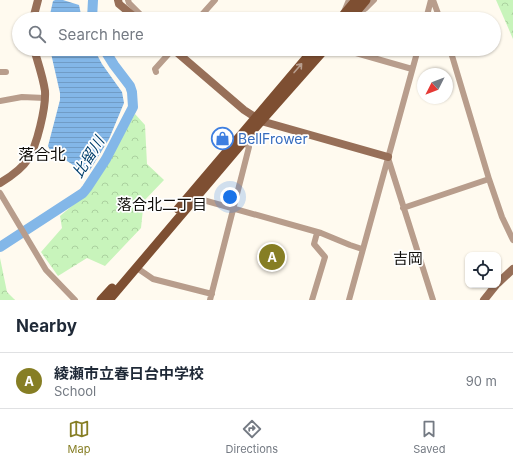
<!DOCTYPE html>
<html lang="en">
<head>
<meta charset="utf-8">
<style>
	:root { --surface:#fff; --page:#f2f2f3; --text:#1f2937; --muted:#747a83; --line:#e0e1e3; --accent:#867e24 }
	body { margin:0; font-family:Inter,"Noto Sans JP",sans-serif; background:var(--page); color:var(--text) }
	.controls { position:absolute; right:12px; bottom:12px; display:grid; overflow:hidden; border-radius:8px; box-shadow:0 1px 3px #0004 }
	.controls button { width:36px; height:36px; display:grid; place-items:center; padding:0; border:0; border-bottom:1px solid var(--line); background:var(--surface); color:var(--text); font:20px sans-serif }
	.compass { position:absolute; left:417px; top:68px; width:36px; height:36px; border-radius:50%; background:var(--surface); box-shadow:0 1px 3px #0004; rotate:228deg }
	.you { position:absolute; left:230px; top:197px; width:14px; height:14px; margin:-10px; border:3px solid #fff; border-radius:50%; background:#1a73e8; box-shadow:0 0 0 6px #1a73e833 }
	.badge { display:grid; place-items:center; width:26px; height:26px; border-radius:50%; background:var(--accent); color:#fff; font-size:13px; font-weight:700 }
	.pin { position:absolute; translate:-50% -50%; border:2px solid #fff; box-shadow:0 1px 4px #0006 }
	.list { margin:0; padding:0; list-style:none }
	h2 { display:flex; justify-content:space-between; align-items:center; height:52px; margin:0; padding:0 16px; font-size:17px }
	h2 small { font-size:13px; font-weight:400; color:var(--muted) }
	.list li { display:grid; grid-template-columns:26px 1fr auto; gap:12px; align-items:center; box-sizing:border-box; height:56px; padding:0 16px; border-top:1px solid var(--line) }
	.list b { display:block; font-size:15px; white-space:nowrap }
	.list p { margin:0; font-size:13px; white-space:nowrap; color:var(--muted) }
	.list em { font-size:13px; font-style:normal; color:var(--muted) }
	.icon { flex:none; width:22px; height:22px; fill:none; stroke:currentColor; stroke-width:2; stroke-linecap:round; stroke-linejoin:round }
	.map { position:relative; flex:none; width:513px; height:300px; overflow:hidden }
	.search { position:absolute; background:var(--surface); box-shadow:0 1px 3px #0004; left:12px; right:12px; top:12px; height:44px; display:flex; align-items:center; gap:10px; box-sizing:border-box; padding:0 14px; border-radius:22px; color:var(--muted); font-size:15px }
	.sheet { height:108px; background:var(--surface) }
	nav { display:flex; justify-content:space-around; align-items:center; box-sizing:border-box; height:56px; border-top:1px solid var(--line); background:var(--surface); font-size:11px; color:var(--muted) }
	nav a { display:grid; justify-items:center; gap:2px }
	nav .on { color:var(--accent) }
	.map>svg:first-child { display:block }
</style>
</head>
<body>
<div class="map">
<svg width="513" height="300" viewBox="0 0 513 300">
	<defs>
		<pattern id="forest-crowns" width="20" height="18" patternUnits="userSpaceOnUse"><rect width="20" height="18" fill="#c8f4bb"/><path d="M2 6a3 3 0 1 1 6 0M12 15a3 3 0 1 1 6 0" fill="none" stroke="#abd09f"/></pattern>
		<pattern id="water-rules" width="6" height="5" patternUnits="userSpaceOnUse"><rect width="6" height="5" fill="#83b7e8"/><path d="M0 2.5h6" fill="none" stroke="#709cc6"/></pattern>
	</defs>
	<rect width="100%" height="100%" fill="#fffaef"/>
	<path fill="url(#forest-crowns)" d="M496,0h17v39z
		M135,114l10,11 2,39 17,16 -23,24 2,5 -2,19 -36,38 -18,-8 -29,18 -17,-24 21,-24 -2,-12 31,-26z
		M0,258l7,34 8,8h-15z"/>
	<path fill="url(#water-rules)" d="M55,0h8l16,5 3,14h-33l4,-18z
		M50,49h44l8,15 20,28 2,11 -15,36 -19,31 -6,2 -34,-22 -2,-4 12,-46v-7z"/>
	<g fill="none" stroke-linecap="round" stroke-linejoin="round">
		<path stroke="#83b7e8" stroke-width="10" d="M92,19l1,-19
			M0,247l83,-54 4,-5 19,-29 27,-52 -1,-15 -2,-6 -16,-21 -10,-16"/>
		<path stroke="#b89d8c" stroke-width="6" d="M128,0l1,3 16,16
			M433,0l7,19
			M344,12l5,-12
			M357,14l9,-6 8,-8
			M198,19l17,-19
			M426,19l5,-19
			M342,49l70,20
			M450,49l39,130 13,38 11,23
			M0,72h6
			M156,72l-1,-3 18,-20
			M0,101l22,-4 23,1
			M388,158l45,142
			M0,193l46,77 29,30
			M196,198l125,35 29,12 12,4
			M403,208l86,-29
			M137,268l16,11 59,15
			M210,300l39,-153 -5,-5
			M312,300l13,-43 -11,-13 3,-11
			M349,300l69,-251"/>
		<path stroke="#976f58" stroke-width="8" d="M118,0l1,4 18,15
			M33,19l5,-19
			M173,49l71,61 17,11 127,36
			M0,183c10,-6 22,-14 28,-24 9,-13 18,-52 17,-68 -2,-14 -7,-28 -11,-42
			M498,283l15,-14
			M484,300l12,-15"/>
		<path stroke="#7e4f32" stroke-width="9" d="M340,19l16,-19
			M350,19l16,-19
			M178,209l136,-160
			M101,300l11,-12
			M109,300l146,-172 70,-79"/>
	</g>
	<defs><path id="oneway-shaft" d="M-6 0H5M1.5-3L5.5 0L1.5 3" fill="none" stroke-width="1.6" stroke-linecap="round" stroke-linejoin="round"/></defs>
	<use stroke="#b89e8e" href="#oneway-shaft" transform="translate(298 68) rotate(-49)"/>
	<defs>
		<symbol id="shop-ring" viewBox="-11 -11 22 22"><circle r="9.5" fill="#fff" stroke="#3f7fe0" stroke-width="1.5"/><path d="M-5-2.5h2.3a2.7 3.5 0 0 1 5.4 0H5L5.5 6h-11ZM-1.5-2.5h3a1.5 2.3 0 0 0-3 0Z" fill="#3f7fe0"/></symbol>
	</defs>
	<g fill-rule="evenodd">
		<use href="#shop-ring" x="210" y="126" width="25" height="25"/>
	</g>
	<g text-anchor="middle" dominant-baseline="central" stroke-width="3.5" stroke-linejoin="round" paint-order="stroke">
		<g font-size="14" fill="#366cbe" stroke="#fff" text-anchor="start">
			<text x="238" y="138">BellFrower</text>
		</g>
		<g font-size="15" font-style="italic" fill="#03406d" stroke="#fff">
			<text transform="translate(88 157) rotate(-58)">比留川</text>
		</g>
		<g font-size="15" fill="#0f0d09" stroke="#fff">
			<text x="162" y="204">落合北二丁目</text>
			<text x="408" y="258">吉岡</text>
		</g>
		<g font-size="16" fill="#0f0d09" stroke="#fff">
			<text x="42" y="154">落合北</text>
		</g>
	</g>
</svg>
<div class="controls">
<button><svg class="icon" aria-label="locate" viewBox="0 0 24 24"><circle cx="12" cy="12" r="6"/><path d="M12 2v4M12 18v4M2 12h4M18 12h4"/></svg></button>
</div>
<svg class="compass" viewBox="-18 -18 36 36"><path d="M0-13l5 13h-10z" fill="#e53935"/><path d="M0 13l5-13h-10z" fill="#747a83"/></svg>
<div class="you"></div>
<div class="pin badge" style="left:272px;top:257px">A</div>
<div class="search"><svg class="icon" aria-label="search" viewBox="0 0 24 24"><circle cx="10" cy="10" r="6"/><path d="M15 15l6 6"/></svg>Search here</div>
</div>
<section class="sheet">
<h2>Nearby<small></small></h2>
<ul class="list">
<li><span class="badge">A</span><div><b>綾瀬市立春日台中学校</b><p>School</p></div><em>90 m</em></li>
</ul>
</section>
<nav>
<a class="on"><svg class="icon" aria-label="map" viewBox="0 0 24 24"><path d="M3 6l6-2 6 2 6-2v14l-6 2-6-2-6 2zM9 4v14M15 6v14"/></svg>Map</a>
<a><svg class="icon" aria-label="directions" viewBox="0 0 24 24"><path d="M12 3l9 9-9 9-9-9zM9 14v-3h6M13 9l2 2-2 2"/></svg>Directions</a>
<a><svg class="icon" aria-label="saved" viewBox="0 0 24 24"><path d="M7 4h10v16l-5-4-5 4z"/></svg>Saved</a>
</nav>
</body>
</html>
